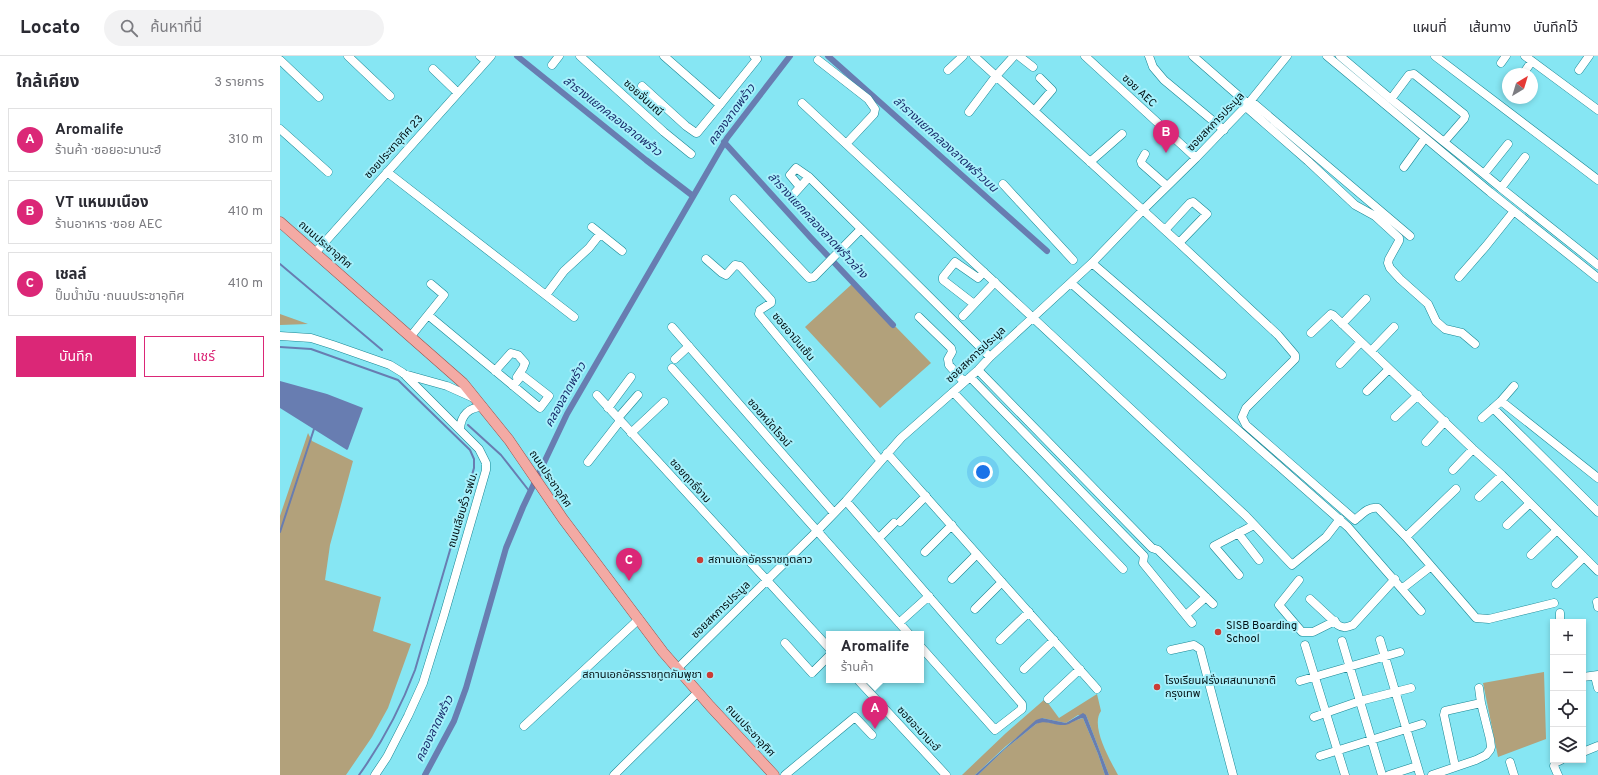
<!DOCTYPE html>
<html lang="th">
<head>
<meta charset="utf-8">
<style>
	:root { --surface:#fff; --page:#f2f2f3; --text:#2b2b33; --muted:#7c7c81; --line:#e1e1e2; --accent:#db2777 }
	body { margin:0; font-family:Overpass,"Noto Sans Thai",sans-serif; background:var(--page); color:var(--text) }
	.controls { position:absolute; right:12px; bottom:12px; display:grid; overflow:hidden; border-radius:0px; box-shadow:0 2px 6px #0003 }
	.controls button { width:36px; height:36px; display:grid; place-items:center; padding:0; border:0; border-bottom:1px solid var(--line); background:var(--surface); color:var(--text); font:20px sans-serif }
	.compass { position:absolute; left:1222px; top:12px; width:36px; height:36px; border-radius:50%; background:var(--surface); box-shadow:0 2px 6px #0003; rotate:38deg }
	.you { position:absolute; left:703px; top:416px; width:14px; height:14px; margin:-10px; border:3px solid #fff; border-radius:50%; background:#1a73e8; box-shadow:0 0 0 6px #1a73e833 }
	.badge { display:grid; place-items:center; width:26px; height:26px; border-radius:50%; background:var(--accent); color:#fff; font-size:13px; font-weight:700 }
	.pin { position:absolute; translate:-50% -33px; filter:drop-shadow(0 1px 2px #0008) }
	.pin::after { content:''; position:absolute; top:21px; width:14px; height:12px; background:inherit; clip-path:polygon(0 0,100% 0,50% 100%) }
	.popup { position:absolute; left:546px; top:575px; width:98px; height:52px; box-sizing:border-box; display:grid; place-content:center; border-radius:0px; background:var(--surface); filter:drop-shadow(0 1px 3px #0005); font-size:13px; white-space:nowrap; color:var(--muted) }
	.popup b { font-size:15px; color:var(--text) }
	.popup::after { content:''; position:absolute; left:50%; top:100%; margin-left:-8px; border:8px solid transparent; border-top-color:var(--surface) }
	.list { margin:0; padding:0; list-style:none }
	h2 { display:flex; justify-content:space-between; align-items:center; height:52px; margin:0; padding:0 16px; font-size:17px }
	h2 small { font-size:13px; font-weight:400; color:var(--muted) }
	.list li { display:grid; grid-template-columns:26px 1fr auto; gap:12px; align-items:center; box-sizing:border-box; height:64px; margin:0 8px 8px; padding:0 8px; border:1px solid var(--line); border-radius:0px }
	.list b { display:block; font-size:15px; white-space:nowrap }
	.list p { margin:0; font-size:13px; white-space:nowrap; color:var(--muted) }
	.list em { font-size:13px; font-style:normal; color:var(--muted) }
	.actions { display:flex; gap:8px; padding:12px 16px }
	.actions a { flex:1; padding:9px 0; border:1px solid var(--accent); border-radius:0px; text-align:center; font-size:14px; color:var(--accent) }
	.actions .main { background:var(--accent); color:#fff }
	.icon { flex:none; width:22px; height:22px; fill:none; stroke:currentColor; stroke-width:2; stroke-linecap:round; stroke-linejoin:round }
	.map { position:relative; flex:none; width:1318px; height:719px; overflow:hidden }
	header { display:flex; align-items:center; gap:24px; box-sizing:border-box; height:56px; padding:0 20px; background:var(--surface); border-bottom:1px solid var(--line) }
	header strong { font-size:19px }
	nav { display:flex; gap:22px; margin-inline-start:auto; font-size:14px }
	.search { width:280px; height:36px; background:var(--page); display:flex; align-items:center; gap:10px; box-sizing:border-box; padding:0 14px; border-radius:22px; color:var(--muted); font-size:15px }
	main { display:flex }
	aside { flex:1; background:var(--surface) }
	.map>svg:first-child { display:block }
</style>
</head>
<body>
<header>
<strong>Locato</strong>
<div class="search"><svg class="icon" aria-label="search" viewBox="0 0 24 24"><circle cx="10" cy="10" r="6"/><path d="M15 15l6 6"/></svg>ค้นหาที่นี่</div>
<nav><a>แผนที่</a><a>เส้นทาง</a><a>บันทึกไว้</a></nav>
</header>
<main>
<aside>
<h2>ใกล้เคียง<small>3 รายการ</small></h2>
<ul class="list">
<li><span class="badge">A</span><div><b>Aromalife</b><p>ร้านค้า · ซอยอะมานะฮ์</p></div><em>310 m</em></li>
<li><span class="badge">B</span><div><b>VT แหนมเนือง</b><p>ร้านอาหาร · ซอย AEC</p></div><em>410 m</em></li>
<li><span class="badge">C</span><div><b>เชลล์</b><p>ปั๊มน้ำมัน · ถนนประชาอุทิศ</p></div><em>410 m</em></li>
</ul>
<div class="actions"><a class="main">บันทึก</a><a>แชร์</a></div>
</aside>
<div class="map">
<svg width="1318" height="719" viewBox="0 0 1318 719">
	<rect width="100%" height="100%" fill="#86e6f3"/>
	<path fill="#b2a17b" d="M572,228l40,42 4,1 35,36 -51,45 -75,-81z
		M0,258l28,10 -28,1z
		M28,377l4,8 41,20 -23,84 -5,35 56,17 -8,34 38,13 -23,64 -16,29 -26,38h-66v-259z
		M1264,616l2,67 -48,18 -15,-74z
		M817,638l4,17c-11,15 9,49 17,64h-9l-23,-60h-8l-12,8 -24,-5 -36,28 -31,29h-13l44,-42 39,-34 14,19z
		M803,662l15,36 7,21h-127l27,-26 31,-25 6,-3 19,4z"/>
	<path fill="#687db1" d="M0,325l47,13 36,14 -15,41 -1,1 -67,-42z
		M803,657l3,2 23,60h-4l-7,-21 -15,-36c-7,1 -12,6 -18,7 -11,1 -18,-6 -29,-1l-31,25 -27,26h-3l61,-55 6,-2 24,5z"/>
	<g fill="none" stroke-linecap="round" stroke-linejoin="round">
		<path stroke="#687db1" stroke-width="2" d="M0,208l102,86
			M0,291l31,2 87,31 72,70 4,9v9l-59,202c-14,37 -33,73 -56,105
			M188,369l33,30 29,37
			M0,476l34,-103"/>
		<path stroke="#687db1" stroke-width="6" d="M237,0l129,104 47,36
			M548,0l219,195
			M444,86l87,96 82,87
			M145,719l29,-54 12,-33 40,-140 17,-41 44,-93 160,-276 63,-82"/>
		<defs>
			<path id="minor" d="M68,0l42,40
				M200,0l6,5
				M300,0l84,76 27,22
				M384,0l56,49 37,-46 -3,-3
				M694,0l205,187 99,92 17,20v4l-49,49 -4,9 4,8 109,95c7,-6 14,-14 23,-12l28,29 70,81 13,1 65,-16
				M739,0l14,11
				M805,0l111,102
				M869,0l4,11 11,13 60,50
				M913,0l55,48
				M1047,0l163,136 108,86
				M1060,0l51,43 18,-24 5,-1 50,40 1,2 -1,3 -20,23 40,32 24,-30
				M1155,0l163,124
				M1245,0l73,54
				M0,4l39,37
				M538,4l50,39 7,10 -1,5 -28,30
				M1221,7l5,-7
				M272,9l7,-9
				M153,13l25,24
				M668,14l15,-14
				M1299,14l10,-14
				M1243,18l9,-13
				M362,30l44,40 10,7h1l23,-28
				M1111,43l53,43
				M971,45l159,135
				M522,47l444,413 46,49 34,-28 14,-18
				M966,51l62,54 47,44 20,11 24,22v3l-10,18 -1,4 2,5 10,11 28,25 8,17 9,8 17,4 13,11
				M754,55l18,-21 -12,-12
				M689,56l27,-36 18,-20
				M0,73l48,43
				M865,98l-4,7 1,3 25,22
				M810,106l32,-28
				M1124,111l21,-29
				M107,116l187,145
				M1204,118l17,14 24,-31
				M723,128l70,76
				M520,131l-10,-12 6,-7 13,9 181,180
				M1221,132l97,77
				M513,139l16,-18
				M454,143l75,79 5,-1 47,-48
				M312,171l30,24
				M885,174l25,-27 3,-1 14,12 -28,29
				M36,196l175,-196
				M426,203l16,14 4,2 9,-10 5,1 31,34v3l-11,7 -1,4 121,146
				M812,207l130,112
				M1179,221l27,-31 28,-35
				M791,227l277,244 73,84
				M266,239l18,-24 25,-23 11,-14
				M694,248l-31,-24v-3l12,-15 23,16 6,-6
				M148,259l112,93 9,-12 -27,-21 -9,11
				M683,260l32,-34
				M639,261l32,31 1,4 -4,7 1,6 15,17
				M1062,268l24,-25
				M392,271l162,186
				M1031,277l20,-19 2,1 140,134 29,26 96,96
				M0,280l31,2 22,7 57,20 13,8 76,76 7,14v7l-42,145 -21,68 -15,33 -21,41 -12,18
				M131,280l33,-41 -13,-11
				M1091,295l23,-24
				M395,303l14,-13
				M1060,308l21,-22
				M392,312l237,266
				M698,314l174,178 6,2 55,54
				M215,315l16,-18 7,2 7,8 -2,5 -6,9
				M124,318l43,12 29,13
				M690,321l174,179 -1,7 49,60
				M1087,335l22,-22
				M673,336l170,177
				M317,339l232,253
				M1221,345l13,-15
				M328,352l23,-31
				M1213,352l105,104
				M1115,361l23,-22
				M338,362l20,-23
				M1202,362l19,-17 97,77
				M180,373c1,-14 9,-22 23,-22
				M351,377l33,-31
				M1146,386l19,-21
				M607,397l210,236
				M308,406l32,-41
				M1173,414l20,-21
				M1199,441l23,-22
				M566,445l176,203v5l-27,21 -74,-83
				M620,466l26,-26
				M1227,469l23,-22
				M958,477l21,27
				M1126,481l50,-48
				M599,482l15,-15
				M645,496l27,-27
				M1251,499l26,-25
				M959,519l-25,-29 40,-21
				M672,523l25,-25
				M1019,524l-20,25 23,27h11l22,-11
				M1276,528l28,-27
				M1123,532l27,-21
				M1030,543l28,26c6,4 9,2 15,0l42,-46
				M1317,546l1,5
				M695,553l27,-27
				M1280,557v9
				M906,559l20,-18
				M619,567l30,-27
				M720,584l29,-28
				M1100,584l40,135
				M1062,585l40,134
				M505,587l27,30 17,-17
				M1025,589l40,130
				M891,594l23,-5 6,4 33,126
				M397,613l140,-138 29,-30 55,-63 77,-68 12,-13 102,-94 51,-53 53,-52 52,-54 39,-48
				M744,613l30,-29
				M1315,620l3,12
				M1303,621l15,-2
				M578,624l88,95
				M1020,625l100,-29
				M768,643l32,-30
				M1034,661l46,-16 51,-13
				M244,670l115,-107
				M1303,696l15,-6
				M1040,700l102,-32
				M1230,706l4,13
				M1175,710l-11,-51 1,-4 36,-8
				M334,719l83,-82
				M505,719l70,-58 17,18
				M1109,719l28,-9
				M1152,719l44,-15 10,-5 4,-5 1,-3 -1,-8 -9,-36 -2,-15
				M1278,719l-4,-9 1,-3 6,-3"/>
			<path id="major" d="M0,166l183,161 46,57 54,79 100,133 47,54 64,69"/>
		</defs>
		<use href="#minor" stroke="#198794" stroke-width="9"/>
		<use href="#major" stroke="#994f49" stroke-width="11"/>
		<use href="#minor" stroke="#fff" stroke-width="8"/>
		<use href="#major" stroke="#f3aaa4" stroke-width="10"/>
	</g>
	<g fill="#ca3c35" stroke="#a6f0fb" stroke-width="1.5">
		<circle cx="420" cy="504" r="4"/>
		<circle cx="938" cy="576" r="4"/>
		<circle cx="430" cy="619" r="4"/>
		<circle cx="877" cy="631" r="4"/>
	</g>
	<g text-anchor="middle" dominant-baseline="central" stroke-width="4" stroke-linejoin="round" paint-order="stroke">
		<g font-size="11" fill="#000f12" stroke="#a6f0fb">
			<text transform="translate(859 35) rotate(43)">ซอย AEC</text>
			<text transform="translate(363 42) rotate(42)">ซอยจั่นมณี</text>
			<text transform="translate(936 66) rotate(-46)">ซอยสหการประมูล</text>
			<text transform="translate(114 91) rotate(-48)">ซอยประชาอุทิศ 23</text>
			<text transform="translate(45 189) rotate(41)">ถนนประชาอุทิศ</text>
			<text transform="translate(513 281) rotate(50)">ซอยอามินเซ็น</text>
			<text transform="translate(696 299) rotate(-43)">ซอยสหการประมูล</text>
			<text transform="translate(489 367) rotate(49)">ซอยหมัดโรจน์</text>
			<text transform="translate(270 423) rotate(56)">ถนนประชาอุทิศ</text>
			<text transform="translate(410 425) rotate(48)">ซอยฤทธิ์งาม</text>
			<text transform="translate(183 454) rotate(-73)">ถนนเลียบรั้ว รฟม.</text>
			<text transform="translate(441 554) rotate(-44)">ซอยสหการประมูล</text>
			<text transform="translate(638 673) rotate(47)">ซอยอะมานะฮ์</text>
			<text transform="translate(470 675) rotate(47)">ถนนประชาอุทิศ</text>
		</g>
		<g font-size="11" fill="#000f12" stroke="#a6f0fb" text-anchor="start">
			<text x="428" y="504">สถานเอกอัครราชทูตลาว</text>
			<text x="946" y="570">SISB Boarding<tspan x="946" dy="13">School</tspan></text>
			<text x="422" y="619" text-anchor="end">สถานเอกอัครราชทูตกัมพูชา</text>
			<text x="885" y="625">โรงเรียนฝรั่งเศสนานาชาติ<tspan x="885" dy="13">กรุงเทพ</tspan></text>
		</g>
		<g font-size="12" font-style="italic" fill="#192c6b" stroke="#a6f0fb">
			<text transform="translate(452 59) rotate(-54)">คลองลาดพร้าว</text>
			<text transform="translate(332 61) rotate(38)">ลำรางแยกคลองลาดพร้าว</text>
			<text transform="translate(665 89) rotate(42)">ลำรางแยกคลองลาดพร้าวบน</text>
			<text transform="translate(537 170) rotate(47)">ลำรางแยกคลองลาดพร้าวล่าง</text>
			<text transform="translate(286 339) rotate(-61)">คลองลาดพร้าว</text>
			<text transform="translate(155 673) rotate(-64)">คลองลาดพร้าว</text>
		</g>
	</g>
</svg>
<div class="controls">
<button>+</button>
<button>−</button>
<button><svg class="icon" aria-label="locate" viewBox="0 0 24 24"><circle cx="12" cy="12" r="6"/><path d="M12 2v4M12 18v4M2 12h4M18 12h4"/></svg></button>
<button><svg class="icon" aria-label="layers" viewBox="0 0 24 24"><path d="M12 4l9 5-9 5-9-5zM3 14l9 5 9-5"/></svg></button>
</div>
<svg class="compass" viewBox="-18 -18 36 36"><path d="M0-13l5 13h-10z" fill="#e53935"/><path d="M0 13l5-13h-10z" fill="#7c7c81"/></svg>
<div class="you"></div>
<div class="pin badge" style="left:595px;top:673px">A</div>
<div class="popup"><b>Aromalife</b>ร้านค้า</div>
<div class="pin badge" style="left:886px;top:97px">B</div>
<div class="pin badge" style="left:349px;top:525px">C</div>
</div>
</main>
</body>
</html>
